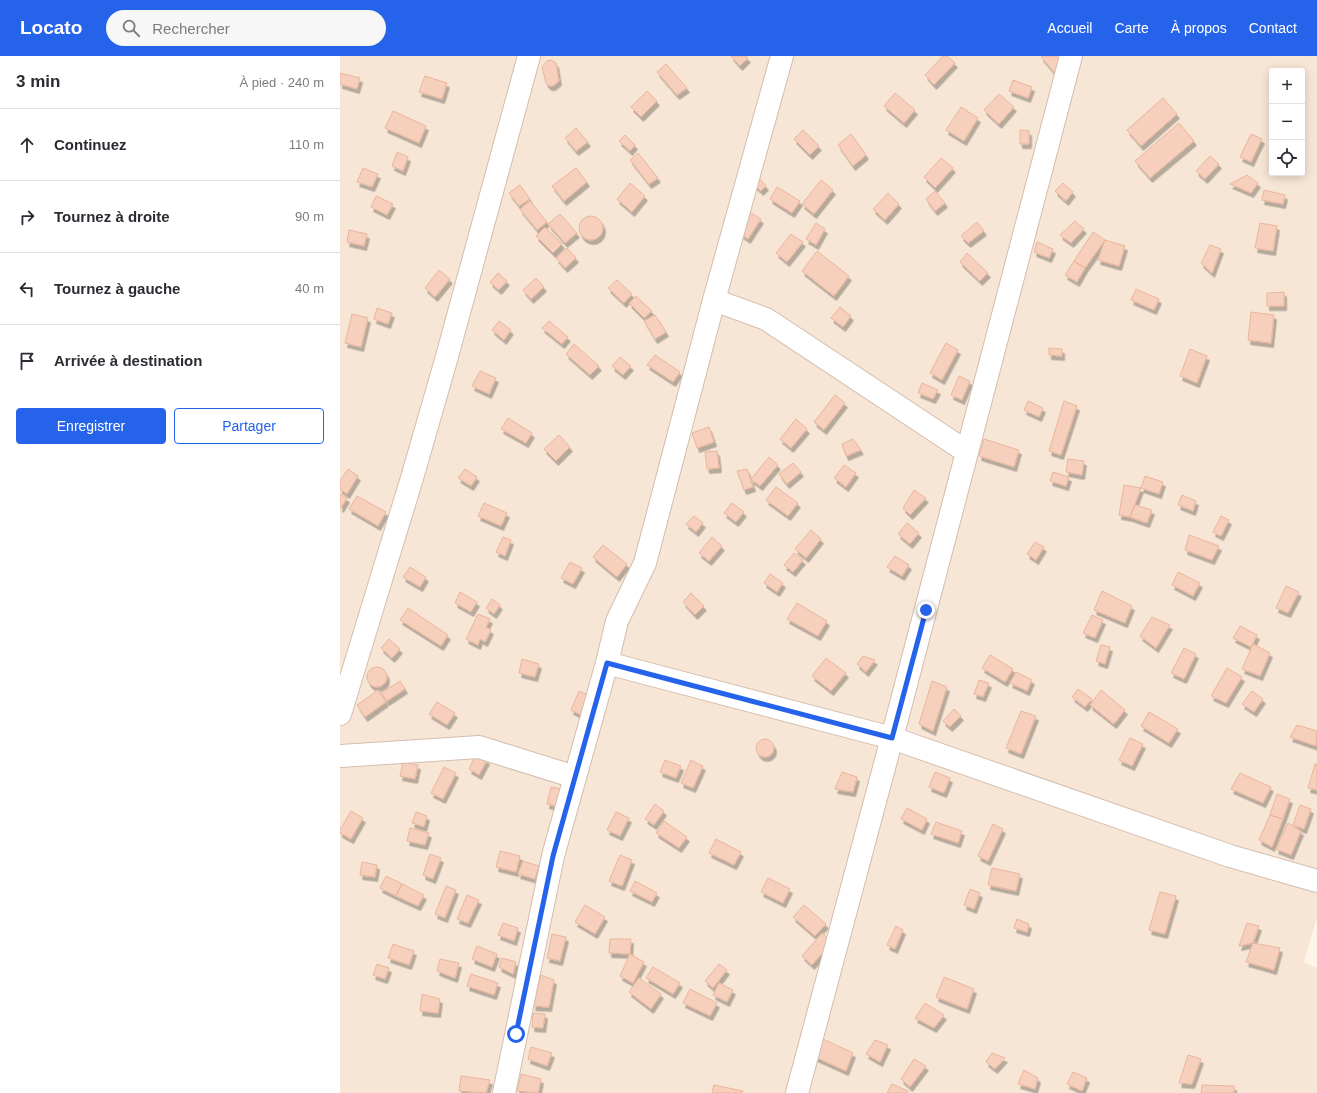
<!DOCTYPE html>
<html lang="fr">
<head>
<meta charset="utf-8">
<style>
	:root { --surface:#fff; --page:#f7f7f7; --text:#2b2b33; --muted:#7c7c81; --line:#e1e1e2; --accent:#2563eb }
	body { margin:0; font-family:Arial,sans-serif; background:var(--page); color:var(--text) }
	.controls { position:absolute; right:12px; top:12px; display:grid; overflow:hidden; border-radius:4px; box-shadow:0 2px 10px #0003 }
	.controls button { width:36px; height:36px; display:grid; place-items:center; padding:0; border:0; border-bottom:1px solid var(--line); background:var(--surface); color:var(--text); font:20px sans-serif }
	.stop { position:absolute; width:12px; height:12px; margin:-9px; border:3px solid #2563eb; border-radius:50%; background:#fff }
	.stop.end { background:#2563eb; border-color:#fff; box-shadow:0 1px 4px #0008 }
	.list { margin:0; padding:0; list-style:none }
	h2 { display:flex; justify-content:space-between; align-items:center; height:52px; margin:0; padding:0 16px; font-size:17px }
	h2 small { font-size:13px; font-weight:400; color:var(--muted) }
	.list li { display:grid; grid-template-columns:26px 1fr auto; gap:12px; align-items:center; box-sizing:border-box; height:72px; padding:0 16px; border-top:1px solid var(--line) }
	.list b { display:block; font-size:15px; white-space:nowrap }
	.list em { font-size:13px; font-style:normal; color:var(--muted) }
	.actions { display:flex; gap:8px; padding:12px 16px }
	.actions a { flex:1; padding:9px 0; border:1px solid var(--accent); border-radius:4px; text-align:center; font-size:14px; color:var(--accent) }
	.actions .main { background:var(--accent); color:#fff }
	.icon { flex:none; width:22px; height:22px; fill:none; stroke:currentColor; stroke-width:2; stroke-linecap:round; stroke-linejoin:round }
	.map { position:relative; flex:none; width:977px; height:1037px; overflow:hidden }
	header { display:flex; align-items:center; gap:24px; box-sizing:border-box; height:56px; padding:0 20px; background:var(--accent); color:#fff }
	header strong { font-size:19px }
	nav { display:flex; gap:22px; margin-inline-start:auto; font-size:14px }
	.search { width:280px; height:36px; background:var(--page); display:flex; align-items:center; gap:10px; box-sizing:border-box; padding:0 14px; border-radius:22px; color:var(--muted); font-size:15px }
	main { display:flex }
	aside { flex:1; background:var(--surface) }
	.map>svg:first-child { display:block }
</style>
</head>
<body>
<header>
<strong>Locato</strong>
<div class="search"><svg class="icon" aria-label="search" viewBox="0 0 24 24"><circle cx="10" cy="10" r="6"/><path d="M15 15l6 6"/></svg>Rechercher</div>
<nav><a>Accueil</a><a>Carte</a><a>À propos</a><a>Contact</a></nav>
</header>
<main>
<aside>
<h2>3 min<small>À pied · 240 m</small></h2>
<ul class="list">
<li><svg class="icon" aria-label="ahead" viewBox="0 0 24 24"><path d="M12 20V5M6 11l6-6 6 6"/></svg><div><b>Continuez</b></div><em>110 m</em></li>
<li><svg class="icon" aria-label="right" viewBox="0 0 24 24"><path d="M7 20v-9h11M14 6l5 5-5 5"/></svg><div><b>Tournez à droite</b></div><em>90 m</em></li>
<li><svg class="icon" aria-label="left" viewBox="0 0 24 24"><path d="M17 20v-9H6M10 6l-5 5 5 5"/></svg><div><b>Tournez à gauche</b></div><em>40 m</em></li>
<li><svg class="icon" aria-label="arrive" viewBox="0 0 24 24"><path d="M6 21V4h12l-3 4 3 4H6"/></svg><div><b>Arrivée à destination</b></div></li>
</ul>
<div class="actions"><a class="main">Enregistrer</a><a>Partager</a></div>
</aside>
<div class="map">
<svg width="977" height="1037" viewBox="0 0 977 1037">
	<defs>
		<filter id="shadow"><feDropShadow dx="2.5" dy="4.5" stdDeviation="0" flood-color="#0004"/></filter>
	</defs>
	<rect width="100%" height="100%" fill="#fef4e7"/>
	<path fill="#f7e6d5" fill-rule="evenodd" d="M0,0h977v861l-13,45 13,6v125h-977zM932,15h30v102h-30z"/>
	<path fill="#f6d0bc" stroke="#eab59b" filter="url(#shadow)" d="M391,0h15l2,2 -8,8z
		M603,0h4l8,7 -21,22 -9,-10z
		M702,0h14l8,8 -9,9 -14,-16z
		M211,4l5,3 3,18 -6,5h-4l-3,-3 -4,-16 5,-6z
		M326,8l21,24 -10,7 -20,-23z
		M0,17l20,5 -3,11 -17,-5z
		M85,20l22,7 -5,16 -23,-7z
		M673,24l19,7 -4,11 -19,-7z
		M307,35l10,10 -16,16 -10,-10z
		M555,37l20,17 -11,13 -20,-17z
		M659,38l15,13 -15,17 -15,-14z
		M823,42l14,16 -36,32 -14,-16z
		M621,51l17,11 -14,23 -18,-11z
		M53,55l33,15 -7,17 -34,-15z
		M839,67l15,18 -44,37 -15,-17z
		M236,72l12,14 -12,9 -11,-13z
		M463,74l16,16 -9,9 -16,-16z
		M680,74l9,1v13h-9z
		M511,78l15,21 -13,11 -15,-21z
		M911,78l11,5 -11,23 -11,-5z
		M285,79l10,10 -5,6 -11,-10z
		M57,96l11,5 -5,14 -11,-5z
		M298,97l20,25 -9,6 -19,-24z
		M870,100l9,8 -14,15 -9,-8z
		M601,102l12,10 -18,20 -11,-11z
		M23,112l15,6 -6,13 -15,-5z
		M236,112l11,14 -23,19 -12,-15z
		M907,119l11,8 -7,10 -21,-9z
		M419,122l7,8 -5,5 -8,-7z
		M481,124l12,10 -19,24 -12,-10z
		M290,127l15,13 -13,16 -15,-13z
		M723,127l10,9 -7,9 -11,-10z
		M180,129l10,14 -11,7 -10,-13z
		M437,131l23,14 -8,12 -22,-14z
		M924,134l21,5 -2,9 -21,-4z
		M595,135l10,12 -10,8 -9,-12z
		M548,137l11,11 -14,16 -12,-11z
		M36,140l17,8 -6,11 -16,-8z
		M190,145l17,21 -10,8 -17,-21z
		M411,157l10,6 -13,20 -10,-7z
		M220,158l17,19 -12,10 -17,-19z
		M239 172a12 12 0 1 1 24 0a12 12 0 1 1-24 0Z
		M735,165l9,8 -13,14 -11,-8z
		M637,166l7,9 -16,12 -7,-7z
		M476,167l9,6 -9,16 -10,-6z
		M920,167l17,3 -4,25 -18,-3z
		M205,171l17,17 -9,9 -17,-17z
		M9,174l18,4 -3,12 -17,-4z
		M753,176l12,8 -20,28 -11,-7z
		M451,178l12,8 -16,20 -11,-9z
		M765,184l20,6 -6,20 -21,-6z
		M697,186l16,7 -4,9 -15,-6z
		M870,189l11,4 -9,24 -11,-10z
		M227,192l9,10 -11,10 -9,-10z
		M477,195l32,25 -15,20 -32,-25z
		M627,197l21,20 -8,8 -20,-19z
		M734,205l11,7 -8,14 -12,-7z
		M99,214l11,9 -15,18 -10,-9z
		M158,217l9,8 -8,9 -9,-8z
		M196,222l8,9 -13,12 -8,-9z
		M277,224l15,14 -8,9 -16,-15z
		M796,233l23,10 -5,11 -23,-10z
		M944,236v14h-17v-13z
		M296,240l16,15 -8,7 -15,-15z
		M500,251l11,9 -8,11 -12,-9z
		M37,252l15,5 -4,11 -14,-5z
		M911,256l23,3 -3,28 -23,-3z
		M12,258l16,4 -7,29 -16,-4z
		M315,259l11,17 -11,7 -11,-18z
		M159,265l12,9 -7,10 -12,-10z
		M209,265l19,16 -6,7 -20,-16z
		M606,287l12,7 -16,30 -12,-7z
		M234,288l25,22 -9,9 -24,-21z
		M709,292l13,1v7l-13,-1z
		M850,293l17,7 -10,27 -17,-7z
		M315,299l25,17 -7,10 -26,-17z
		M280,301l11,9 -8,9 -11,-9z
		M140,315l16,7 -7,16 -17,-8z
		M619,320l11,5 -8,19 -11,-5z
		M582,327l16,7 -5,9 -15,-6z
		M495,339l10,8 -21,27 -10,-8z
		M688,345l15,7 -4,9 -15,-7z
		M724,345l13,5 -16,49 -12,-4z
		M168,362l24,15 -6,10 -25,-14z
		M456,363l11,10 -16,19 -11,-9z
		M369,371l5,15 -17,6 -5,-15z
		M219,379l11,12 -14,14 -12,-12z
		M513,383l8,11 -15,6 -4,-12z
		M644,383l35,11 -5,17 -35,-11z
		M377,395l2,17 -12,1 -2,-17z
		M429,401l9,8 -18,21 -9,-7z
		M728,403l16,2 -2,14 -16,-3z
		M453,407l8,9 -14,12 -8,-10z
		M504,409l12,8 -10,14 -12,-9z
		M8,413l10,7 -11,18 -7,-5v-8z
		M125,413l12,8 -6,9 -13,-8z
		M407,413l6,18 -9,3 -7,-19z
		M713,416l16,5 -3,9 -16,-5z
		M805,420l18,6 -4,12 -18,-6z
		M784,429l17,3 -11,29 -11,-2z
		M436,431l22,16 -10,13 -22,-16z
		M574,434l12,8 -16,17 -7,-7z
		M0,438l7,4 -6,10 -1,-1z
		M842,439l14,6 -3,10 -15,-6z
		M17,440l29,16 -8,14 -29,-17z
		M144,447l23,10 -6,13 -23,-10z
		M392,447l12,9 -8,10 -12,-9z
		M795,449l17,5 -5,13 -17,-6z
		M354,460l9,7 -7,9 -10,-8z
		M881,460l8,4 -8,16 -8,-4z
		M567,467l12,10 -9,11 -12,-10z
		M471,474l10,9 -15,19 -11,-9z
		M849,479l30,11 -7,14 -27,-10z
		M163,481l8,3 -6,16 -9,-4z
		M372,481l10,9 -13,15 -10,-8z
		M695,486l9,5 -8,13 -9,-6z
		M263,489l24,19 -10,13 -24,-20z
		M454,497l9,7 -10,12 -9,-7z
		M555,500l14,9 -7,11 -15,-9z
		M230,506l12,6 -9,16 -12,-6z
		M70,511l16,10 -6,10 -17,-10z
		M838,516l22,11 -7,13 -21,-11z
		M430,518l13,9 -6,9 -13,-9z
		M946,530l13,6 -11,21 -12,-5z
		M762,535l30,15 -7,17 -31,-13z
		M120,536l17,10 -6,10 -16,-9z
		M351,537l13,13 -9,9 -12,-13z
		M152,543l8,6 -6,9 -8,-6z
		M457,547l30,18 -9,15 -31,-17z
		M68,552l40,27 -7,11 -41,-26z
		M138,558l12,5 -4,8 5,3 -6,12 -5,-3 -2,6 -12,-6z
		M752,559l11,5 -8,18 -12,-5z
		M812,561l18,8 -14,23 -16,-12z
		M900,570l17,9 -6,12 -18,-9z
		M49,583l11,10 -8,9 -11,-10z
		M913,588l17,9 -10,23 -18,-7z
		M761,589l9,2 -5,17 -9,-3z
		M844,592l12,6 -12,25 -13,-6z
		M650,599l23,14 -8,13 -23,-14z
		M523,600l12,4 -9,12 -9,-8z
		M486,602l20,15 -15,18 -19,-15z
		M182,603l17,5 -4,13 -16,-4z
		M27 621a10 10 0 1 1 20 0a10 10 0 1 1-20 0Z
		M887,612l15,9 -16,26 -15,-7z
		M676,616l16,8 -5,11 -17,-8z
		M639,624l10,3 -6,14 -9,-3z
		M60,625l5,8 -18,12 -6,-8z
		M592,625l15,6 -14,44 -14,-7z
		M738,633l14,10 -7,8 -13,-10z
		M38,634l8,12 -21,15 -8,-12z
		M761,634l24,20 -11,14 -24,-19z
		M239,635l13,6 -9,19 -12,-6z
		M912,635l11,8 -9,13 -12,-8z
		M97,646l18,11 -8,12 -18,-11z
		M614,653l7,7 -11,11 -7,-6z
		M681,655l15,5 -15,38 -15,-6z
		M809,656l29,17 -9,14 -28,-17z
		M957,669l20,6 -1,15 -26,-9z
		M790,682l13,6 -11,22 -13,-6z
		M416 692a9 9 0 1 1 18 0a9 9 0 1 1-18 0Z
		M136,698l11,6 -8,15 -10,-6z
		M325,704l16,6 -5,12 -16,-6z
		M351,704l12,6 -10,22 -12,-5z
		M63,706l15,3 -3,14 -15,-3z
		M975,708h2v26l-9,-2z
		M104,711l12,6 -13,26 -12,-6z
		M502,716l15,5 -4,15 -18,-3z
		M595,716l15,6 -6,15 -15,-6z
		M900,717l31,14 -8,16 -32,-14z
		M211,731l11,2 -4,18 -11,-3z
		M937,738l13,5 -7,20 -13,-4z
		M315,748l9,7 -10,14 -9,-6z
		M960,749l11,4 -7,20 -11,-4z
		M567,752l20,11 -5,11 -21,-11z
		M11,755l12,7 -12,21 -11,-6v-3z
		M76,756l11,4 -3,11 -12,-4z
		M276,756l13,6 -9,18 -13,-6z
		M930,759l13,4 -11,28 -13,-7z
		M324,765l23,16 -8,11 -23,-15z
		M596,766l26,9 -4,12 -27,-9z
		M948,767l13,8 -10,24 -15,-6z
		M653,768l10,5 -15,32 -10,-5z
		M70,772l19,5 -4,12 -18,-4z
		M376,783l25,13 -7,13 -25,-12z
		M160,795l20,5 -4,16 -20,-5z
		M90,798l11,4 -8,21 -10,-4z
		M280,799l12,5 -10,26 -13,-5z
		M183,805l16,5 -4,13 -17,-5z
		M22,806l15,3 -2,12 -15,-2z
		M652,812l28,6 -4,17 -28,-6z
		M46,820l16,8 -6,12 -16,-8z
		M428,822l22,11 -7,14 -22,-11z
		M295,825l22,12 -5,9 -22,-11z
		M62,828l22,11 -6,11 -22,-10z
		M106,830l10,4 -11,28 -10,-4z
		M630,833l10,4 -6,16 -10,-4z
		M820,836l16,4 -11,38 -16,-4z
		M127,839l12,5 -11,23 -11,-4z
		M245,849l20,12 -10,17 -20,-12z
		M464,849l22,19 -11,12 -22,-19z
		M677,863l12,5 -2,8 -13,-4z
		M163,867l15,5 -4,13 -16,-6z
		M907,867l12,3 -6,17 -14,3z
		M556,870l7,4 -8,19 -8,-4z
		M482,877l10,9 -20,23 -10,-9z
		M212,878l14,3 -6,24 -13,-3z
		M270,883h21l-1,15 -21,-1z
		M913,887l27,5 -6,22 -28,-8z
		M53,888l21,7 -5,14 -21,-7z
		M137,890l20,8 -5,13 -20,-8z
		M290,898l14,8 -11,21 -13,-7z
		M162,902l14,4 -3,12 -14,-7z
		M100,903l19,4 -4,15 -18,-7z
		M37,908l12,4 -4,11 -12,-4z
		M379,908l8,6 -14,18 -8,-7z
		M313,911l27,16 -7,11 -27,-16z
		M131,918l27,9 -4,12 -27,-9z
		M201,919l13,5 -5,27 -16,-1z
		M604,921l30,12 -7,20 -31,-12z
		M299,922l22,16 -10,15 -22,-17z
		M379,927l14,7 -6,12 -14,-7z
		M350,933l27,14 -7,13 -27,-13z
		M82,938l18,5 -2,14 -18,-2z
		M585,947l19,12 -10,13 -19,-10z
		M193,957l12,1 -2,14 -11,-1z
		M483,983l30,14 -7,18 -31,-14z
		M535,984l13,5 -8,17 -14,-8z
		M191,991l21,6 -5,13 -19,-7z
		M652,997l13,5 -10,11 -9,-7z
		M848,999l13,4 -9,25 -13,-1z
		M574,1003l12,7 -16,21 -9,-8z
		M684,1014l14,8 -3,11 -17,-5z
		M733,1016l14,6 -5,13 -15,-7z
		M181,1018l20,5 -3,14 -21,-2z
		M121,1020l29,4 -4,13 -27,-2z
		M552,1028l16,7 -1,2h-20z
		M374,1029l29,6 -1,2h-30z
		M862,1029l32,1v7h-33z"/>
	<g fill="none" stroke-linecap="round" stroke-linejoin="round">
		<defs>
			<path id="minor" d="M374,244l52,19 201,133
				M267,607l285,75 338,118 87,25
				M0,658l72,-236 34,-118 83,-304
				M0,700l139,-9 96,30
				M164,1037l49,-237 54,-193 10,-42 28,-58 69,-263 68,-244
				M457,1037l95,-355 179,-682"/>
		</defs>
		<use href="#minor" stroke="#d4bdae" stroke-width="24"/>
		<use href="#minor" stroke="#fff" stroke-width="22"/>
	</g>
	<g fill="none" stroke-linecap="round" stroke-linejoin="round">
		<path stroke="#2563eb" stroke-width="5" d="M176,978l37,-178 54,-193 285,75 34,-128"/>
	</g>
</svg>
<div class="controls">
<button>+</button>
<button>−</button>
<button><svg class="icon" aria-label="locate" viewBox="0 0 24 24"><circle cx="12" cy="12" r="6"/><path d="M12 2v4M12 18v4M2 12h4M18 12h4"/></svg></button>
</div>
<div class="stop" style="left:176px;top:978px"></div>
<div class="stop end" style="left:586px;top:554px"></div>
</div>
</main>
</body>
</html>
